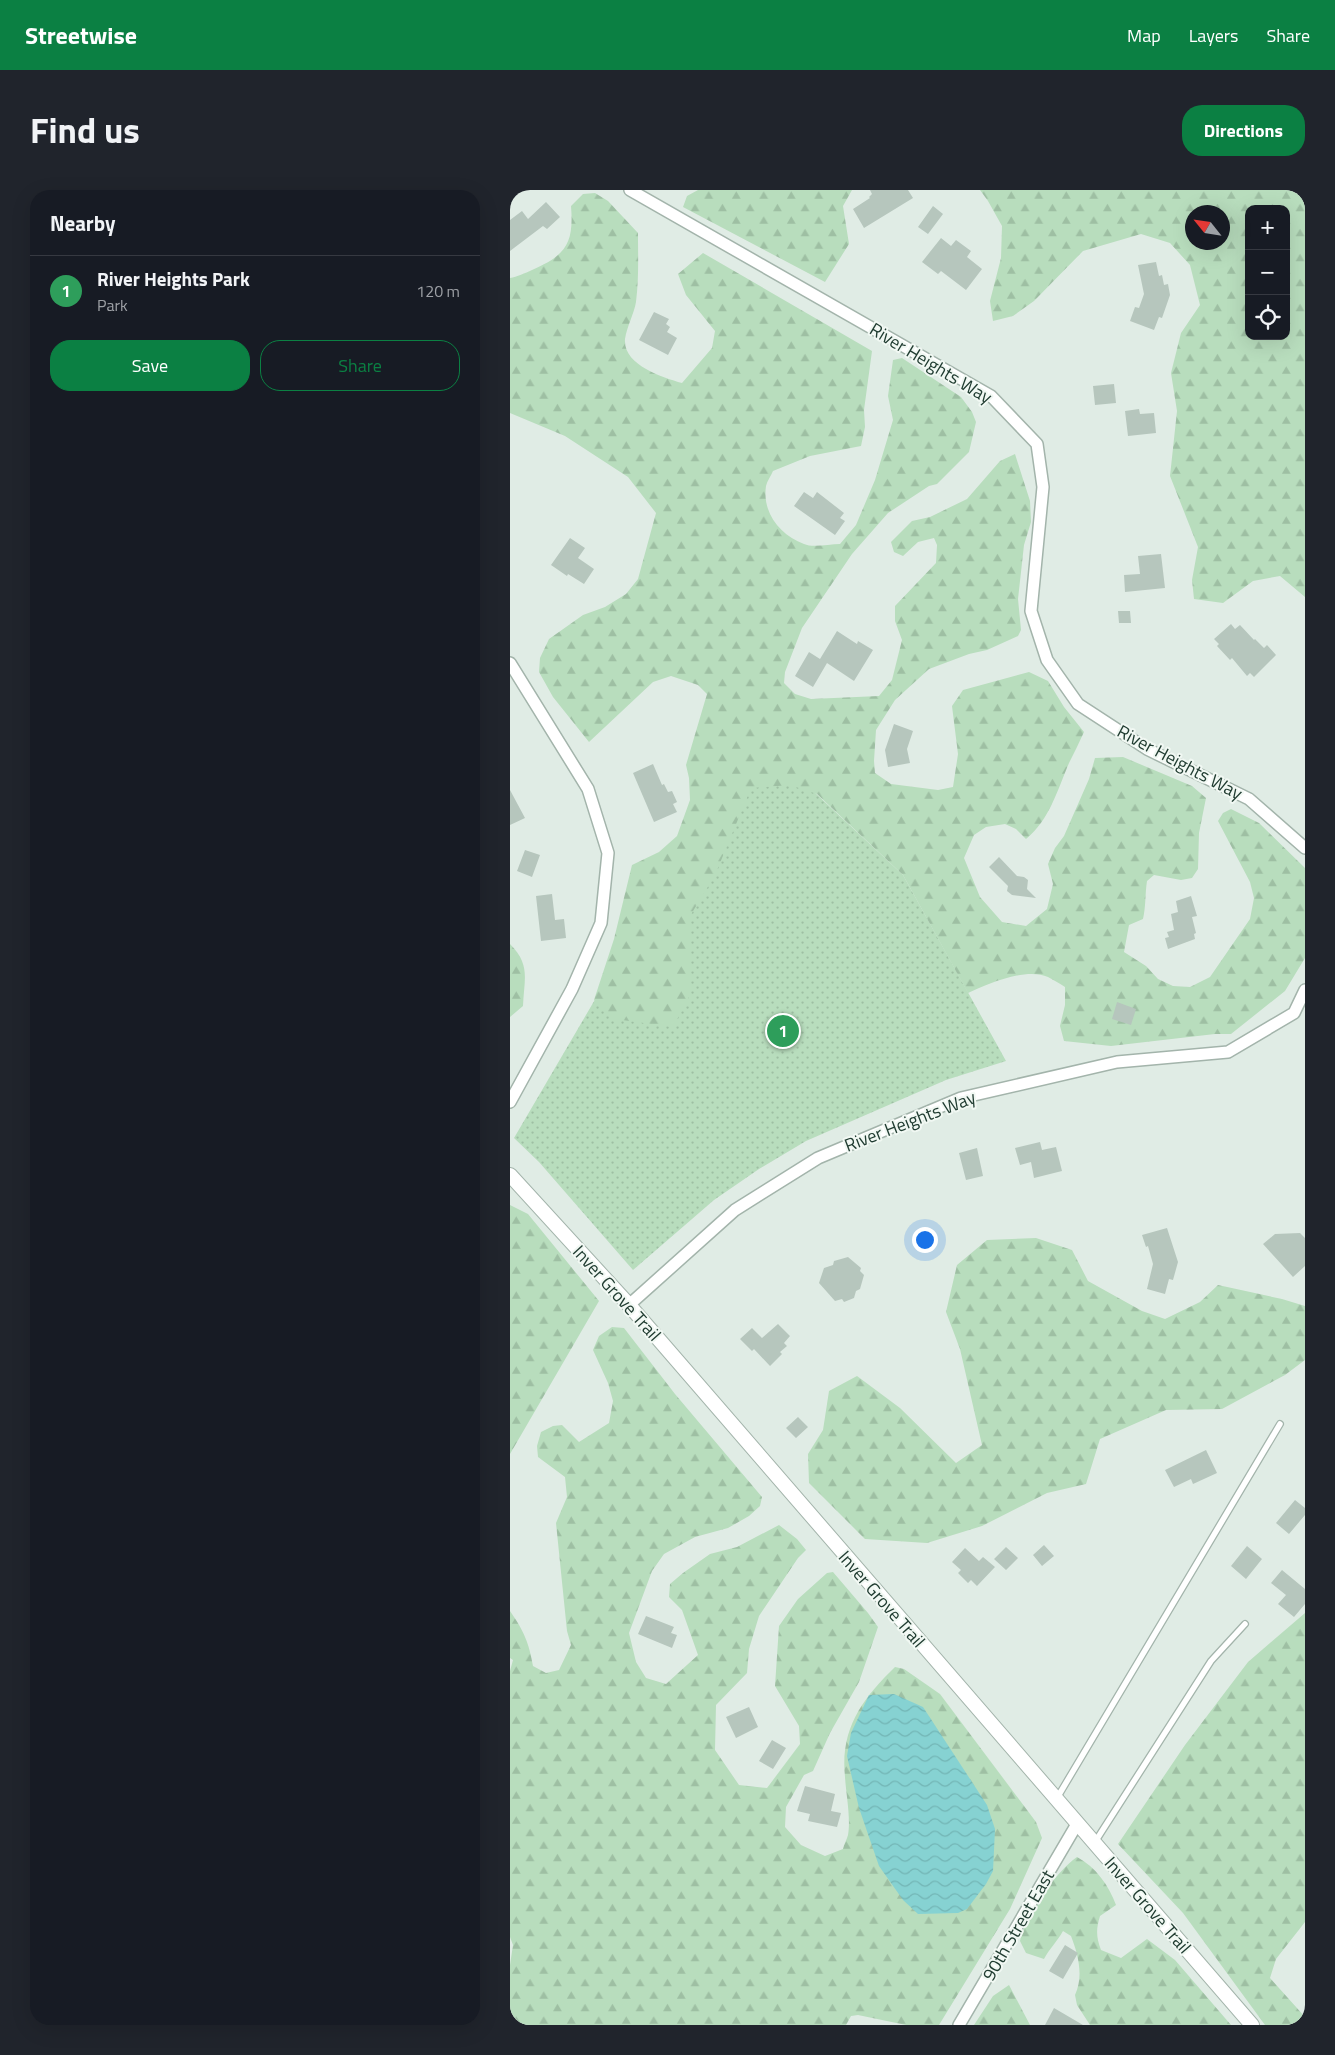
<!DOCTYPE html>
<html lang="en">
<head>
<meta charset="utf-8">
<style>
	:root { --surface:#171b24; --page:#20242c; --text:#f1f3f6; --muted:#9ea1a6; --line:#363941; --accent:#0b8043 }
	body { margin:0; font-family:"Titillium Web",sans-serif; background:var(--page); color:var(--text) }
	.controls { position:absolute; right:15px; top:15px; display:grid; overflow:hidden; border-radius:10px; box-shadow:0 5px 20px #0002 }
	.controls button { width:45px; height:45px; display:grid; place-items:center; padding:0; border:0; border-bottom:1px solid var(--line); background:var(--surface); color:var(--text); font:25px sans-serif }
	.compass { position:absolute; left:675px; top:15px; width:45px; height:45px; border-radius:50%; background:var(--surface); box-shadow:0 5px 20px #0002; rotate:300deg }
	.you { position:absolute; left:414px; top:1049px; width:18px; height:18px; margin:-12px; border:4px solid #fff; border-radius:50%; background:#1a73e8; box-shadow:0 0 0 8px #1a73e833 }
	.badge { display:grid; place-items:center; width:32px; height:32px; border-radius:50%; background:var(--accent); color:#fff; font-size:16px; font-weight:700 }
	.pin { position:absolute; translate:-50% -50%; border:2px solid #fff; box-shadow:0 1px 5px #0006 }
	.list { margin:0; padding:0; list-style:none }
	h2 { display:flex; justify-content:space-between; align-items:center; height:65px; margin:0; padding:0 20px; font-size:21px }
	h2 small { font-size:16px; font-weight:400; color:var(--muted) }
	.list li { display:grid; grid-template-columns:32px 1fr auto; gap:15px; align-items:center; box-sizing:border-box; height:70px; padding:0 20px; border-top:1px solid var(--line) }
	.list b { display:block; font-size:19px; white-space:nowrap }
	.list p { margin:0; font-size:16px; white-space:nowrap; color:var(--muted) }
	.list em { font-size:16px; font-style:normal; color:var(--muted) }
	.actions { display:flex; gap:10px; padding:15px 20px }
	.actions a { flex:1; padding:11px 0; border:1px solid var(--accent); border-radius:20px; text-align:center; font-size:18px; color:var(--accent) }
	.actions .main { background:var(--accent); color:#fff }
	.icon { flex:none; width:28px; height:28px; fill:none; stroke:currentColor; stroke-width:2; stroke-linecap:round; stroke-linejoin:round }
	.map { position:relative; flex:none; width:795px; height:1835px; overflow:hidden; border-radius:20px }
	header { display:flex; align-items:center; gap:30px; box-sizing:border-box; height:70px; padding:0 25px; background:var(--accent); color:#fff }
	header strong { font-size:24px }
	nav { display:flex; gap:28px; margin-inline-start:auto; font-size:18px }
	.intro { display:flex; align-items:center; justify-content:space-between; box-sizing:border-box; height:120px; padding:0 30px }
	h1 { margin:0; font-size:35px }
	.button { padding:12px 22px; border-radius:20px; background:var(--accent); color:#fff; font-size:18px; font-weight:700 }
	main { display:flex; gap:30px; padding:0 30px }
	aside { flex:1; background:var(--surface); border-radius:20px; box-shadow:0 5px 20px #0002 }
	.map>svg:first-child { display:block }
</style>
</head>
<body>
<header>
<strong>Streetwise</strong>
<nav><a>Map</a><a>Layers</a><a>Share</a></nav>
</header>
<div class="intro"><h1>Find us</h1><a class="button">Directions</a></div>
<main>
<aside>
<h2>Nearby<small></small></h2>
<ul class="list">
<li><span class="badge" style="background:#2e9e5b">1</span><div><b>River Heights Park</b><p>Park</p></div><em>120 m</em></li>
</ul>
<div class="actions"><a class="main">Save</a><a>Share</a></div>
</aside>
<div class="map">
<svg width="795" height="1835" viewBox="0 0 795 1835">
	<defs>
		<pattern id="grass-dots" width="8" height="8" patternUnits="userSpaceOnUse" patternTransform="scale(1.25)"><rect width="8" height="8" fill="#b8ddbd"/><path d="M2 2h.1M6 6h.1" fill="none" stroke="#9ebfa3" stroke-width="1.8" stroke-linecap="round"/></pattern>
		<pattern id="forest-firs" width="22" height="20" patternUnits="userSpaceOnUse" patternTransform="scale(1.25)"><rect width="22" height="20" fill="#b8ddbd"/><path d="M5 1l3.5 6h-7zM16 11l3.5 6h-7z" fill="#9ebfa3"/></pattern>
		<pattern id="water-waves" width="16" height="10" patternUnits="userSpaceOnUse" patternTransform="scale(1.25)"><rect width="16" height="10" fill="#86d2d2"/><path d="M0 5q4-4 8 0t8 0" fill="none" stroke="#73b5b5"/></pattern>
	</defs>
	<rect width="100%" height="100%" fill="#e0ece5"/>
	<path fill="url(#grass-dots)" d="M241,543l152,142 103,186 -60,19 -140,61 -47,28 -45,31 -81,70 -94,-108 -25,-24z"/>
	<path fill="url(#forest-firs)" fill-rule="evenodd" d="M188,0h154l-9,16 6,38 -24,38 -142,-75 4,-11z
		M470,0h325v407l-25,-21 -27,5 -30,22 -29,-4 -2,-19 6,-33 -28,-71 7,-65 -6,-38 10,-40 19,-28 -10,-40 -20,-22 -29,-9 -58,17 -49,50 -21,15 -20,5 -3,-20 11,-43 1,-32 -14,-25zM739,19h37v127h-37zM682,22h30v30h-30z
		M85,3l13,8 30,32c0,23 1,46 -2,69 -2,12 -9,24 -11,37 -2,26 37,38 57,44l30,-35 3,-17 -29,-36 -8,-21 25,-21 169,98 -8,59 1,17 -4,19 -51,10 -37,15c-2,5 -6,10 -7,15 -4,27 14,49 38,58 9,4 25,0 36,0l16,-19 19,-45 18,-60 -5,-24 5,-36 9,-2 59,39 11,15 4,10 -7,30 -32,32 -8,2 -41,27 -36,41 -50,74 -17,44 -1,11 11,11 16,5 68,-3 13,-16 10,-40 -7,-19v-15l41,-43 1,-18 -3,-7 -16,4 -15,14 -9,-4 -3,-10 21,-21 18,-4 37,-18 33,-38 15,-7 15,47 1,21 -7,23 -6,54 3,31 -3,6 -31,14 -18,4 -40,15 -34,31 -19,30 -2,31 1,12 16,11 47,6 15,-3 5,-33 -6,-48 11,-16 66,-18 19,9 16,26 20,25c-5,11 -10,21 -15,31 -12,28 -19,56 -43,76l-10,-10 -11,-5 -19,3 -12,8 -10,23 16,39 22,25 24,4 21,-17 6,-25 -5,-20 7,-16 9,-12 25,-57 6,-21 28,-1 69,29 14,12 -7,35 -1,36 -6,9 -11,2 -27,-5 -7,6c-2,13 -1,25 -4,38l-14,6 -5,27 22,14 12,13 15,7 17,1 20,-10 40,-58 4,-21 -4,-16 -32,-61 5,-8 8,-4 28,14 46,45v90l-20,33 -54,43h-16l-104,12 -47,-5 -4,-15 5,-21v-18c-5,-3 -11,-7 -17,-10 -22,-10 -60,7 -80,16l-65,-118 -86,-81 -27,-9 -39,3 -36,87 -25,41v79l-17,32 -58,-8 -21,-19 20,-61 18,-74 27,-13 18,-16 13,-36 -1,-22 -3,-13 21,-71 -9,-9 -27,-9 -18,6 -64,60 -36,-45 -14,-25 1,-14 9,-19 34,-24 22,-8 21,-13 12,-15 18,-66 -28,-36 -63,-41 -55,-23v-135c7,-1 15,-5 22,-8 34,-15 42,-26 39,-64l12,-12z
		M0,754c21,21 14,35 13,62l-13,11z
		M0,1015l18,9 71,87 -89,153z
		M526,1048l36,12 16,31 54,30 23,8 35,-17 18,-17 64,14 23,7v54l-20,15 -63,34 -56,1 -66,29 -14,45 -39,9 -65,33 -55,17 -62,-4 -56,-56 -1,-29 15,-24 6,-39 28,-15 43,32 56,55 26,-18 -22,-96 -14,-37 11,-47 30,-25z
		M102,1137l12,1 51,66 87,103 -2,9 -11,10 -21,12 -33,9 -31,17 -12,17 -23,62 7,29 10,16 20,6 32,-29 -16,-45 -13,-13 1,-13 13,-11 27,-19 27,-7 42,-22 18,14 9,11 -8,8 -39,58 -10,33 -2,24 -31,32 -1,45 24,35 28,3 33,-44 -1,-18 -24,-40 4,-60 19,-27 29,-26 6,-1 35,41 10,14 -19,55 -29,51 -17,38 -9,4 -18,32 -1,20 16,18 24,11 18,-7c1,-5 4,-10 5,-14 3,-17 -2,-41 -3,-58 -5,-48 17,-78 50,-110l9,2 36,25 96,128 6,16 -32,71 -71,116h-33l-48,-10 -7,1 -5,9h-336v-60l3,-20 -3,-8v-266l3,-11 -3,-2v-47c14,20 19,32 23,55l13,7 13,-3 12,-25 -4,-14 -11,-108 11,-26 -2,-20 -27,-20 -1,-11 4,-14 12,-6 9,-1 17,17 30,-19 4,-22 -5,-18 -15,-33 6,-14z
		M795,1423v309l-29,37 -6,19 35,39v8h-40l-82,-112 -65,-69 67,-99 63,-83z
		M567,1667c19,10 32,29 39,48l-16,11c-4,13 -4,21 1,34l20,8 26,-19 28,21 56,65h-141l-13,-20 -2,-10c9,-19 3,-41 -4,-59l-8,-5c-6,11 -14,18 -19,28l-18,-6 -6,-12c5,-24 36,-70 57,-84z
		M499,1795l21,40h-56l19,-29z"/>
	<path fill="url(#water-waves)" d="M384,1504l29,13 64,98 8,24 -2,42 -7,13 -19,25 -9,4 -40,1 -15,-14 -24,-34 -20,-58 -12,-52 4,-23 18,-38z"/>
	<path fill="#b6c6bd" d="M360,0h38l5,8 -49,30 -11,-19 17,-11 -1,-1 3,-3z
		M36,12l14,15 -13,12 -4,-3 -33,25v-31l12,-9 6,8z
		M423,16l10,8 -15,20 -10,-7z
		M431,48l10,8 5,-6 15,11 -4,6 15,12 -16,21 -25,-19 -3,3 -16,-12z
		M646,72l3,14 3,-1 2,10 4,-1 2,11 -8,23 -3,-1 -5,13 -24,-9 5,-14 4,1 5,-14 -6,-29z
		M144,122l15,7 -3,5 4,3 -3,5 10,6 -9,17 -29,-15z
		M604,194l2,19 -21,2 -2,-19z
		M629,219l1,5 14,-1 2,20 -28,3 -3,-25z
		M294,302l9,6 4,-6 27,21 -4,5 5,3 -10,14 -41,-29z
		M60,348l15,10 -7,10 16,11 -10,15 -16,-10 -1,2 -16,-11z
		M651,364l4,34 -40,4 -1,-17 16,-1 -2,-18z
		M608,421h12l1,12h-12z
		M721,434l4,5 5,-4 14,15 1,-1 9,9 3,-3 9,10 -22,22 -4,-4 -3,3 -15,-18 -2,2 -13,-14 2,-2 -5,-5z
		M327,441l20,13 1,-3 15,9 -19,31 -27,-18 -14,24 -18,-11 14,-24 11,7z
		M384,534l19,7 -6,18 3,14 -22,4 -3,-17z
		M143,574l9,21 2,-1 4,8 4,-1 5,11 -4,2 4,8 -23,10 -21,-49z
		M0,600l15,28 -15,7z
		M15,660l15,5 -8,22 -15,-6z
		M489,667l18,19 7,1 4,3 -1,9 9,9 -24,-3 -5,-4 1,-5 -19,-19z
		M42,704l3,26 9,-1 2,19 -25,3 -5,-45z
		M681,706l6,20 -5,1 4,16 -2,1 1,5 -27,10 -3,-11 4,-1 -2,-5 7,-2 -3,-16 7,-2 -2,-11z
		M607,812l19,7 -5,16 -19,-6z
		M530,952l2,8 14,-3 6,24 -28,7 -3,-16 -11,3 -5,-17z
		M467,958l6,28 -17,4 -7,-27z
		M657,1038l11,34 -5,18 -4,-1 -4,15 -18,-5 6,-25 -5,-18 -2,1 -4,-12z
		M790,1043l5,5v28l-12,11 -30,-33 12,-10z
		M338,1067l13,11 -1,3 4,4 -4,14 -4,2 -2,7 -10,4 -2,-3 -7,2 -16,-18 5,-15 9,-3 1,-4z
		M268,1134l12,12 -6,7 3,3 -7,6 2,2 -12,12 -16,-17 -2,2 -12,-12 12,-11 10,10z
		M288,1227l10,10 -12,11 -10,-10z
		M696,1260l11,23 -24,11 -2,-5 -17,8 -9,-17z
		M785,1310l10,8v7l-16,19 -13,-11z
		M534,1355l10,11 -12,10 -9,-11z
		M737,1356l15,13 -16,20 -15,-13z
		M496,1357l12,11 -12,12 -12,-11z
		M455,1358l14,13 4,-4 12,10 -18,19 -6,-6 -3,3 -10,-10 3,-3 -9,-8z
		M772,1380l23,19v15l-11,13 -16,-13 8,-9 -15,-12z
		M136,1426l28,11 -3,6 6,2 -5,13 -34,-14z
		M239,1517l9,20 -22,11 -10,-21z
		M262,1550l14,8 -13,21 -14,-8z
		M295,1596l30,8 -4,17 10,2 -4,14 -29,-6 2,-7 -13,-3z
		M555,1755l13,8 -15,26 -14,-8z
		M544,1818l29,17h-38z"/>
	<g fill="none" stroke-linecap="round" stroke-linejoin="round">
		<defs>
			<path id="service" d="M547,1608l223,-374
				M585,1652l116,-181 34,-37"/>
			<path id="minor" d="M120,0l361,206 46,48 6,43 -12,124 16,49 31,44 69,45 102,50 56,49
				M0,473l78,126 20,64 -7,70 -29,66 -62,113
				M119,1115l106,-95 83,-52 143,-60 156,-36 111,-10 66,-39 11,-23
				M449,1835l118,-201"/>
			<path id="tertiary" d="M0,985l119,130 623,720"/>
		</defs>
		<use href="#service" stroke="#a3b4ab" stroke-width="8"/>
		<use href="#minor" stroke="#a3b4ab" stroke-width="14"/>
		<use href="#tertiary" stroke="#a3b4ab" stroke-width="16"/>
		<use href="#service" stroke="#fff" stroke-width="5.5"/>
		<use href="#minor" stroke="#fff" stroke-width="11"/>
		<use href="#tertiary" stroke="#fff" stroke-width="14"/>
	</g>
	<g text-anchor="middle" dominant-baseline="central" stroke-width="4" stroke-linejoin="round" paint-order="stroke">
		<g font-size="18" fill="#203c31" stroke="#f1f8f3">
			<text transform="translate(421 173) rotate(31)">River Heights Way</text>
			<text transform="translate(670 572) rotate(28)">River Heights Way</text>
			<text transform="translate(400 931) rotate(-21)">River Heights Way</text>
			<text transform="translate(107 1103) rotate(48)">Inver Grove Trail</text>
			<text transform="translate(372 1409) rotate(49)">Inver Grove Trail</text>
			<text transform="translate(638 1715) rotate(49)">Inver Grove Trail</text>
			<text transform="translate(508 1735) rotate(-60)">90th Street East</text>
		</g>
	</g>
</svg>
<div class="controls">
<button>+</button>
<button>−</button>
<button><svg class="icon" aria-label="locate" viewBox="0 0 24 24"><circle cx="12" cy="12" r="6"/><path d="M12 2v4M12 18v4M2 12h4M18 12h4"/></svg></button>
</div>
<svg class="compass" viewBox="-18 -18 36 36"><path d="M0-13l5 13h-10z" fill="#e53935"/><path d="M0 13l5-13h-10z" fill="#9ea1a6"/></svg>
<div class="you"></div>
<div class="pin badge" style="left:273px;top:841px;background:#2e9e5b">1</div>
</div>
</main>
</body>
</html>
